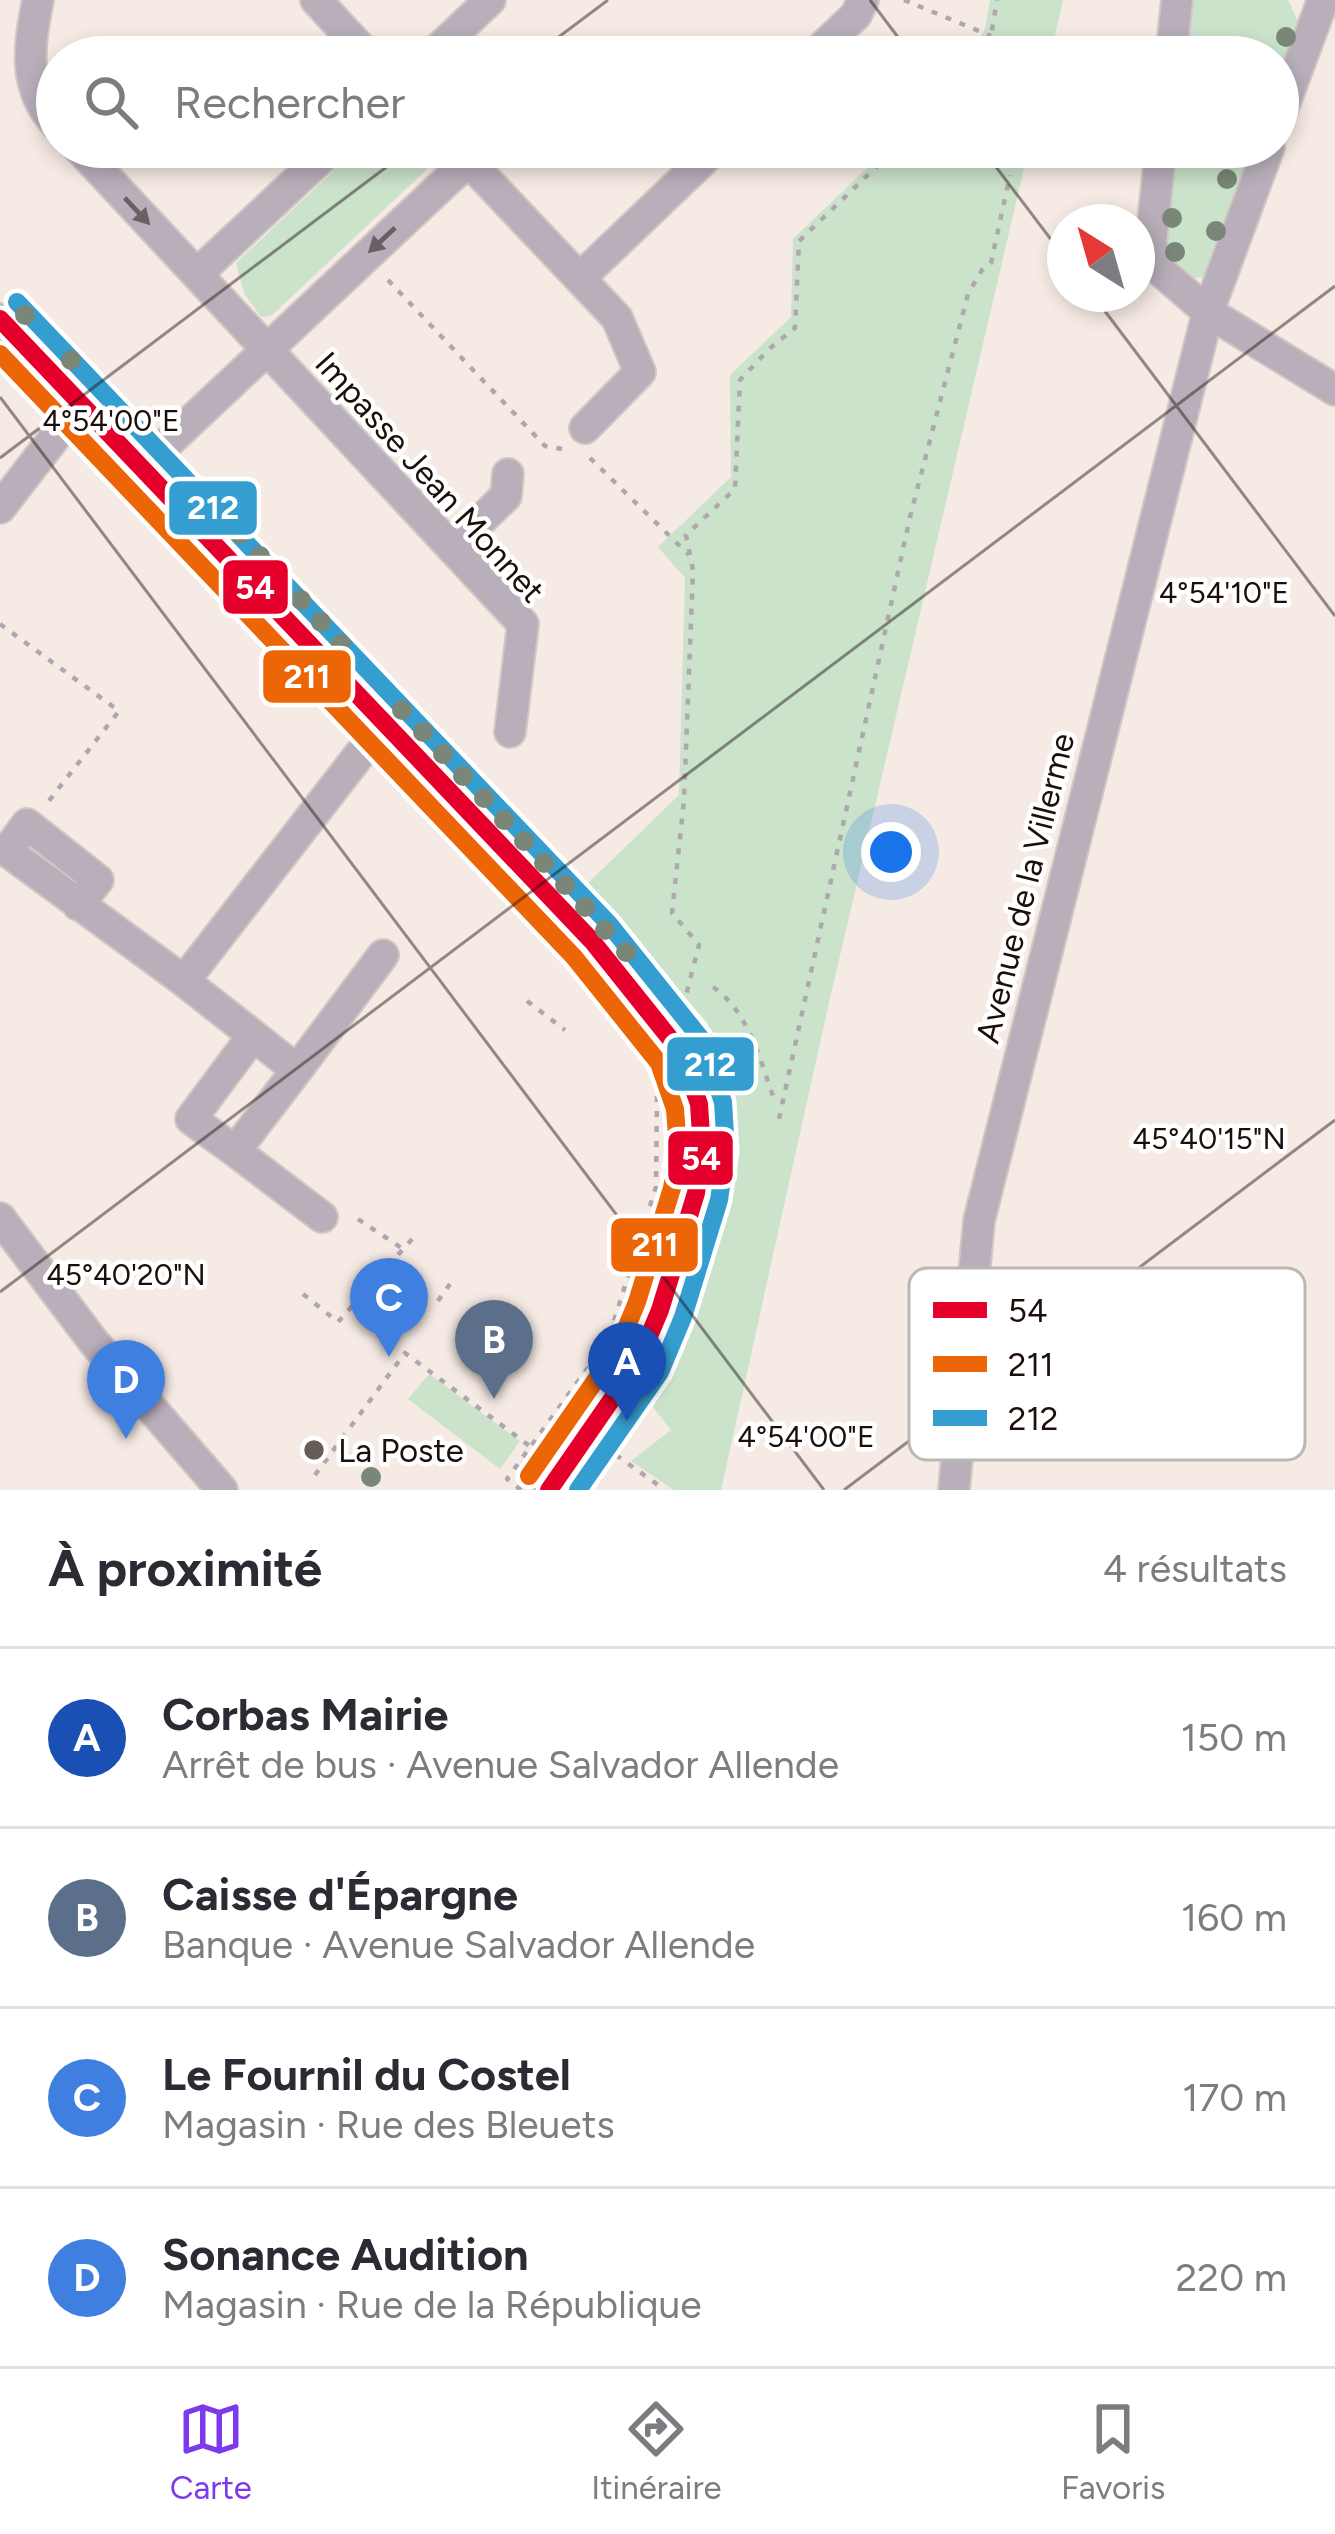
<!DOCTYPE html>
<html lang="fr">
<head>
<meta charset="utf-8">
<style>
	:root { --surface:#fff; --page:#f7f7f7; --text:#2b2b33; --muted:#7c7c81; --line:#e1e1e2; --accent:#7c3aed }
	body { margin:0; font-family:Figtree,sans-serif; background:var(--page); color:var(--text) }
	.compass { position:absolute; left:1047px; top:204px; width:108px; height:108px; border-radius:50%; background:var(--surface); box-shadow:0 6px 18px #0003; rotate:323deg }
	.you { position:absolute; left:891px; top:852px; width:42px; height:42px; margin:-30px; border:9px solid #fff; border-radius:50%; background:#1a73e8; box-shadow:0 0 0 18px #1a73e833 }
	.badge { display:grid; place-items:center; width:78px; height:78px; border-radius:50%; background:var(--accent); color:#fff; font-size:39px; font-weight:700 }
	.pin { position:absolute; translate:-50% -99px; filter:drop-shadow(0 3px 6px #0008) }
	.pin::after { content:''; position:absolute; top:63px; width:42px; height:36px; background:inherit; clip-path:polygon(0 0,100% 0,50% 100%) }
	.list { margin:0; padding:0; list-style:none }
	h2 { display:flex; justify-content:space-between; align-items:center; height:156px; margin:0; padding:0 48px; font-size:51px }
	h2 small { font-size:39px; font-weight:400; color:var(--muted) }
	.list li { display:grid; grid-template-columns:78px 1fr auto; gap:36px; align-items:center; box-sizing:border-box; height:180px; padding:0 48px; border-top:3px solid var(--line) }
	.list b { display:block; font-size:45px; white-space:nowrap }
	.list p { margin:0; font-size:39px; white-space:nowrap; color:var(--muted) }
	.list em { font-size:39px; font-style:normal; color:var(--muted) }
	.icon { flex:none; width:66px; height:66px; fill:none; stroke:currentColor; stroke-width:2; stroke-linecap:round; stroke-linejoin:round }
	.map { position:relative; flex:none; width:1335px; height:1490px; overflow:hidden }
	.search { position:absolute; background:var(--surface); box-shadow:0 6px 18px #0003; left:36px; right:36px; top:36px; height:132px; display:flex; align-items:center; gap:30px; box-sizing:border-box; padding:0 42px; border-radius:66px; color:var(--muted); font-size:45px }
	.sheet { height:876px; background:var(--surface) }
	nav { display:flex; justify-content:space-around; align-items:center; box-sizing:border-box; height:168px; border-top:3px solid var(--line); background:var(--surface); font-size:33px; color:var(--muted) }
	nav a { display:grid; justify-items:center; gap:6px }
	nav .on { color:var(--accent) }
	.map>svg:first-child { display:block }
</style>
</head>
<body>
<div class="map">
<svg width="1335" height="1490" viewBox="0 0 1335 1490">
	<rect width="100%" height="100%" fill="#f6eae4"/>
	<path fill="#cbe2cb" d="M990,0h73l-13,57h-80l15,-28z
		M1190,0h98l13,28 -23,64v-35h-95z
		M359,147h57l10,10v13l-155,146 -10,1 -17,-24 -8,-30z
		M889,147h140l-201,860 -107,483h-47l-43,-29 40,-31 -18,-23 23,-46 53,-182v-76l-22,-81 -123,-135 95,-92 6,-217 -27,-31 73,-70 -1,-102 61,-58 2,-78z
		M1172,147h86l-43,119 -11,11 -12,1 -33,-27z
		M429,1374l91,67 -20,28 -92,-70z"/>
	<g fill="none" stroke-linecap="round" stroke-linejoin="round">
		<defs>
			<path id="minor" d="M38,0c-9,46 -16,88 19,125
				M316,0l53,57
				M430,57l60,-57
				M812,57l44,-42 7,-15
				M1171,57l6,-57
				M1278,121l45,-121
				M78,147l445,477 -13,108
				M455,147l162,171 23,54 -55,56
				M1161,147l-10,95 5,25 52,45 127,78
				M197,274l136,-127
				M580,278l137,-131
				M0,319l592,622 88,110 19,53 3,46 -6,43 -36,117 -21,50 -90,130
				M143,466l325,-305
				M0,508l82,-106
				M452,548l54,-52 2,-22
				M78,905l20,-25 -71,-56 -20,27 177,130 200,-258
				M184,981l113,89 86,-115
				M252,1037l-61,82 44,32 62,-81
				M235,1151l87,66
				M0,1218l93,123 129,149
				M954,1490l25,-269 229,-909 61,-165"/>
		</defs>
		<use href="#minor" stroke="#d1c8c3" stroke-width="34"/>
		<path stroke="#afa7af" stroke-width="4.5" stroke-dasharray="6 9" stroke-linecap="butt" d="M904,0l87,36
			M979,57l12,-21 6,-36
			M388,280l157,166 17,3
			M590,458l99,97
			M0,624l119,87 -71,91
			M713,987c36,25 47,73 61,112
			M527,1001l38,29
			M683,1007l16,-62 -27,-32 12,-113 9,-230 -7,-35 49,-46 5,-109 29,-31 26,-21 4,-87 98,-94
			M779,1119l131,-602 58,-223 14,-24 9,-7 19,-88
			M358,1219l45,30
			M303,1294l35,28 76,-85
			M438,1301l12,-17
			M616,1455l49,35
			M315,1475l90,-122 126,94
			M521,1490l-14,-11 101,-139 48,-153 1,-94 -7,-31"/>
		<use href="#minor" stroke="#b8afbb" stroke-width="30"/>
		<defs>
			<path id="bus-1" d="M0,319l592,622 88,110 19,53 3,46 -6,43 -36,117 -21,50 -90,130"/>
			<path id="bus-2" d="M0,354l574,603 85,106 16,46 3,40 -6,39 -35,114 -19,46 -89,128"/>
			<path id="bus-3" d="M17,302l592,622 93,116 21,62 3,49 -7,49 -36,117 -23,55 -82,118"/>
		</defs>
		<use href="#bus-1" stroke="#fff" stroke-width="27"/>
		<use href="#bus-2" stroke="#fff" stroke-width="27"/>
		<use href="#bus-3" stroke="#fff" stroke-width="27"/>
		<use href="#bus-1" stroke="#e4002b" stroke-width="18"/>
		<use href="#bus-2" stroke="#ec6608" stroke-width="18"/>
		<use href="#bus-3" stroke="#359ed0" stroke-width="18"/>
	</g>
	<g fill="#798678">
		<circle cx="1286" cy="37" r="10"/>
		<circle cx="1227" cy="179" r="10"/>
		<circle cx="1172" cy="218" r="10"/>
		<circle cx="1216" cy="231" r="10"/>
		<circle cx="1175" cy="252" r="10"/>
		<circle cx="25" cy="315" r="10"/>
		<circle cx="71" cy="360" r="10"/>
		<circle cx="220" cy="512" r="10"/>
		<circle cx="240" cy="534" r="10"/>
		<circle cx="260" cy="556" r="10"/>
		<circle cx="301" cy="600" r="10"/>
		<circle cx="321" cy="622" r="10"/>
		<circle cx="341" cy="644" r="10"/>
		<circle cx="402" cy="710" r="10"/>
		<circle cx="423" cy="732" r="10"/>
		<circle cx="443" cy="754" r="10"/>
		<circle cx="463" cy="776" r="10"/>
		<circle cx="484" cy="798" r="10"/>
		<circle cx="504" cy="820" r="10"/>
		<circle cx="524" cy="841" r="10"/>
		<circle cx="544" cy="863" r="10"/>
		<circle cx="565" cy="885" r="10"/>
		<circle cx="585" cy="907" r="10"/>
		<circle cx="605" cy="930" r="10"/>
		<circle cx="626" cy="952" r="10"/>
		<circle cx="371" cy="1477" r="10"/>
	</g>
	<defs><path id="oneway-solid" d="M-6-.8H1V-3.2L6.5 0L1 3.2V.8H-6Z" transform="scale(3)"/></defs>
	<g fill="#6a5f62">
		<use href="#oneway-solid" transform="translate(137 211) rotate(47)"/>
		<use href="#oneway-solid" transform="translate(382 240) rotate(137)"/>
	</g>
	<path fill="none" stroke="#1c0f0a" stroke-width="3" stroke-opacity="0.45" d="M870,0l43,57M532,57l76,-57M981,147l84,111M1092,294l243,322M0,397l824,1093M0,458l413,-311M0,1292l1335,-1006M844,1490l491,-370"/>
	<circle fill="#685c56" stroke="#fff" stroke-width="4.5" cx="314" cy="1450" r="12"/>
	<g text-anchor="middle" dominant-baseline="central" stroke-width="9" stroke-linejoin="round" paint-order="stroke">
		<g font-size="33" fill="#1c0f0a" stroke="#fff">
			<text transform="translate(430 477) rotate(48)">Impasse Jean Monnet</text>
			<text transform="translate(1025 888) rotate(-76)">Avenue de la Villerme</text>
		</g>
		<g font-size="33" fill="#1c0f0a" stroke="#fff" text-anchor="start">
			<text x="338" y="1450">La Poste</text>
		</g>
	</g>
	<rect x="909" y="1268" width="396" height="192" rx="18" fill="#fff" stroke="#bbb7b6" stroke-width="3"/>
	<rect x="933" y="1302" width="54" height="16" fill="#e4002b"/>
	<rect x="933" y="1356" width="54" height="16" fill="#ec6608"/>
	<rect x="933" y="1410" width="54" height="16" fill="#359ed0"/>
	<g font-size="33" fill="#1c0f0a">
		<text x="1008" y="1322">54</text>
		<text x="1008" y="1376">211</text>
		<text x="1008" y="1430">212</text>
	</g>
	<g font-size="30" text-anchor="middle" fill="#1c0f0a" stroke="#fff" stroke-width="9" stroke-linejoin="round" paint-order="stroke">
		<text x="111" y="431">4°54'00"E</text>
		<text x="1224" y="603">4°54'10"E</text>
		<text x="1209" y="1149">45°40'15"N</text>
		<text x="126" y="1285">45°40'20"N</text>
		<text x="806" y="1447">4°54'00"E</text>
	</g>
	<g stroke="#fff" stroke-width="4.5">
		<rect x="167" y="479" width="92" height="58" rx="12" fill="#359ed0"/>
		<rect x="221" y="558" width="69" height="58" rx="12" fill="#e4002b"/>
		<rect x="261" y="648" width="92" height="57" rx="12" fill="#ec6608"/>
		<rect x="665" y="1035" width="91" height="58" rx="12" fill="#359ed0"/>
		<rect x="666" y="1129" width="69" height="58" rx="12" fill="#e4002b"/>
		<rect x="609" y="1216" width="91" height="58" rx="12" fill="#ec6608"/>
	</g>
	<g font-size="33" text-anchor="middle" font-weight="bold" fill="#fff">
		<text x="213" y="519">212</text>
		<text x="255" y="599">54</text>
		<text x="307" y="688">211</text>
		<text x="710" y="1076">212</text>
		<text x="701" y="1170">54</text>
		<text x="655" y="1256">211</text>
	</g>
</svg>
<svg class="compass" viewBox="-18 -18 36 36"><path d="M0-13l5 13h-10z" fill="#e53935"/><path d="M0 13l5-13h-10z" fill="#7c7c81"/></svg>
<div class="you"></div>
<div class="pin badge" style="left:627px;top:1421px;background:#1a4fb4">A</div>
<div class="pin badge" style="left:494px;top:1399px;background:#5c6f8a">B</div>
<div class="pin badge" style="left:389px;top:1357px;background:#3f7fe0">C</div>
<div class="pin badge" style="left:126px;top:1439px;background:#3f7fe0">D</div>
<div class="search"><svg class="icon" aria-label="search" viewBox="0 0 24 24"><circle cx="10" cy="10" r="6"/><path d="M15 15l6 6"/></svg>Rechercher</div>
</div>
<section class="sheet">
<h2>À proximité<small>4 résultats</small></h2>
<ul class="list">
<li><span class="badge" style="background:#1a4fb4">A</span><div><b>Corbas Mairie</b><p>Arrêt de bus · Avenue Salvador Allende</p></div><em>150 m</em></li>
<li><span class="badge" style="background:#5c6f8a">B</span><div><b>Caisse d'Épargne</b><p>Banque · Avenue Salvador Allende</p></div><em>160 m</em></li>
<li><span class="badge" style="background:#3f7fe0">C</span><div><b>Le Fournil du Costel</b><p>Magasin · Rue des Bleuets</p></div><em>170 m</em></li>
<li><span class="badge" style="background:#3f7fe0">D</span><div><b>Sonance Audition</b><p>Magasin · Rue de la République</p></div><em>220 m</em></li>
</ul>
</section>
<nav>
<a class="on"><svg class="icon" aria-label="map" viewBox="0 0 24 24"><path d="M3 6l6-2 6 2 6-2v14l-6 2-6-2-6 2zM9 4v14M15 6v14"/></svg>Carte</a>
<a><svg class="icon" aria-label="directions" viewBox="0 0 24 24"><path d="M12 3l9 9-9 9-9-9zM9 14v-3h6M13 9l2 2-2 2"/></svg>Itinéraire</a>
<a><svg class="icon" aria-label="saved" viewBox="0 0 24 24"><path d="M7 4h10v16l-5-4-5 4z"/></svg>Favoris</a>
</nav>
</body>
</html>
